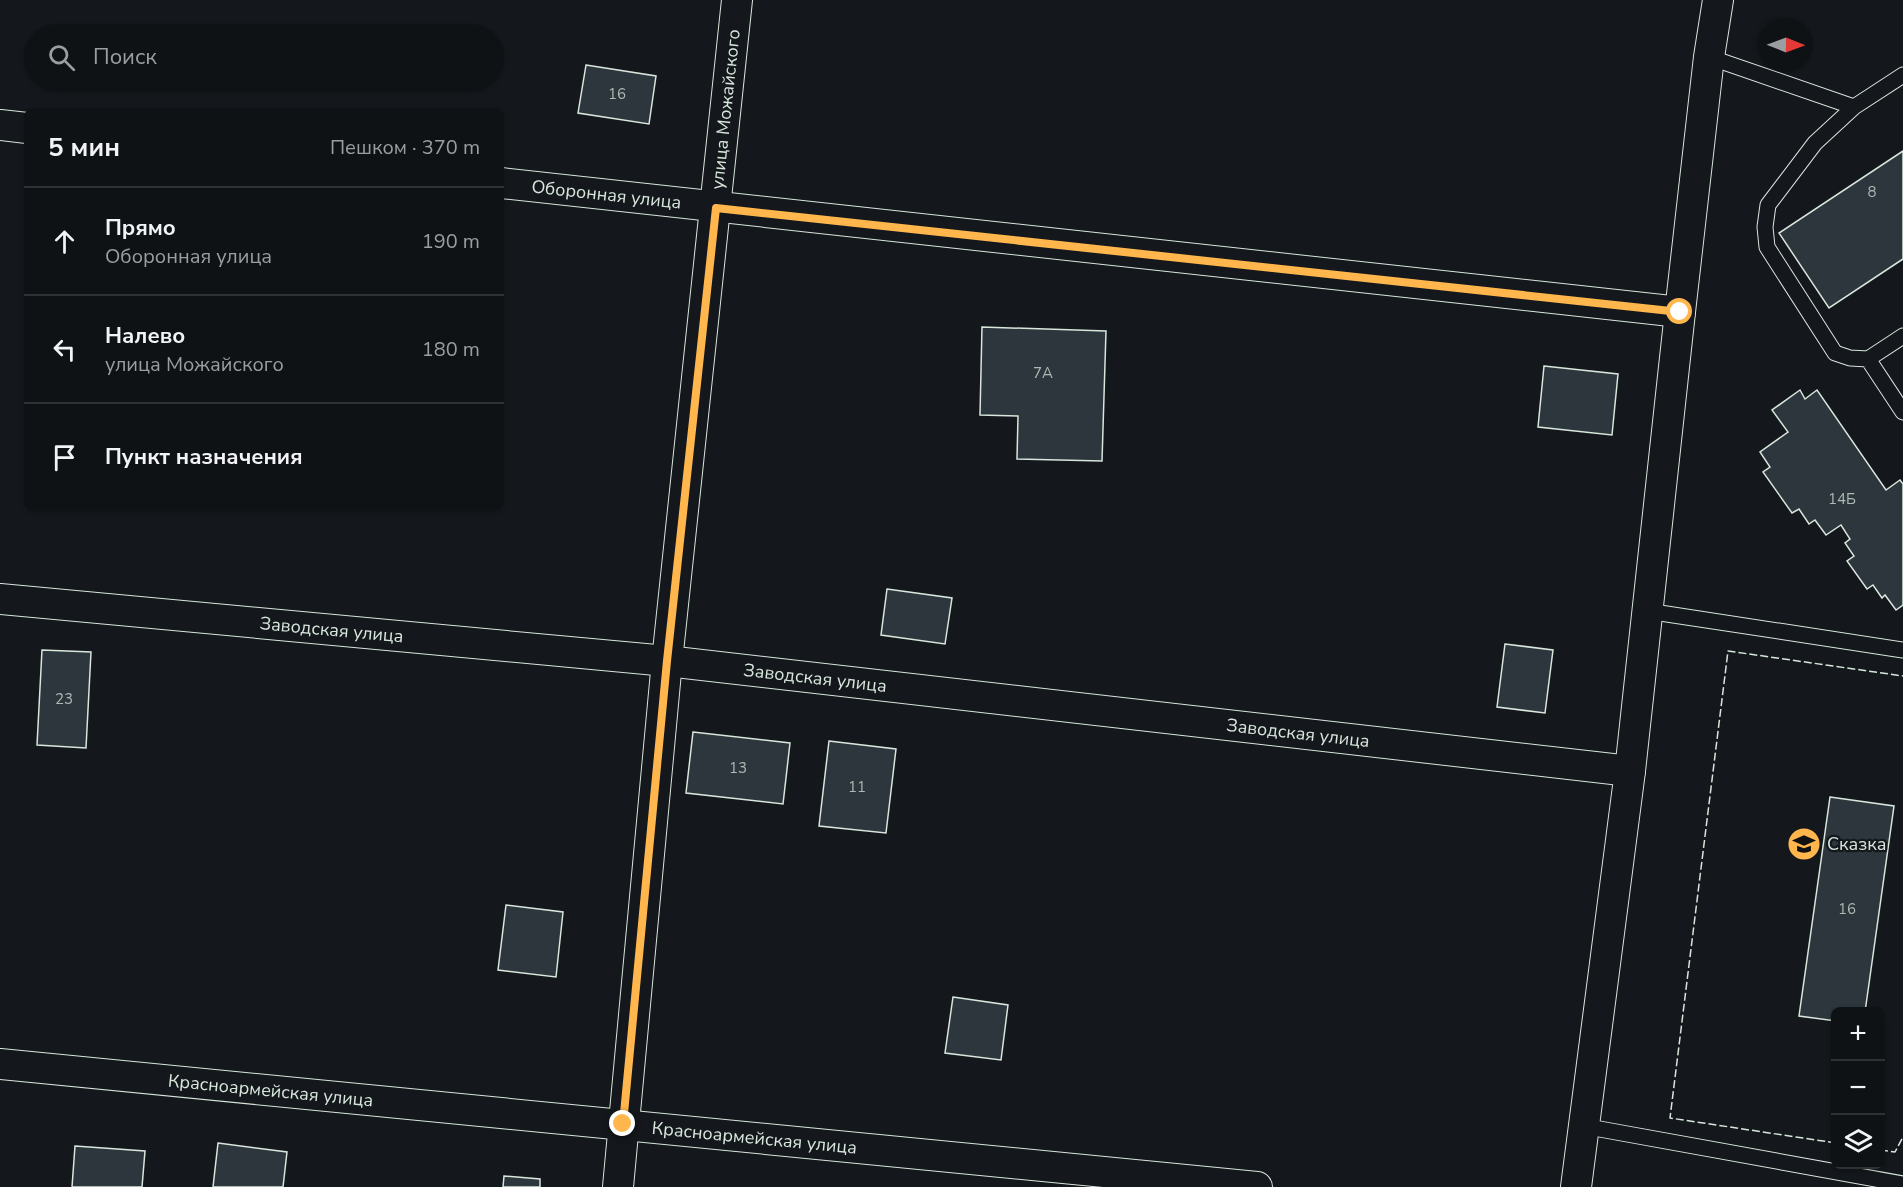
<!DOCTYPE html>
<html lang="ru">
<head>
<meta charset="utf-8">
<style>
	:root { --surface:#0f1215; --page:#1d2022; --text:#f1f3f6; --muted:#9b9ea0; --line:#2f3234 }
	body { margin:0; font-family:"Nunito Sans",sans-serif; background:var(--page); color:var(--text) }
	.controls { position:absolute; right:18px; bottom:18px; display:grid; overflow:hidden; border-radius:9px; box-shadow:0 2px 4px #0004 }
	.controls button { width:54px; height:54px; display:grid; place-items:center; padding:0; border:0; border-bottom:2px solid var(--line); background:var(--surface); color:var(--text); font:30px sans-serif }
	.compass { position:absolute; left:1759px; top:18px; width:54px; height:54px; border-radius:50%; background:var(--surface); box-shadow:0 2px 4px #0004; rotate:91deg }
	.stop { position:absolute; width:18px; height:18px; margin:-14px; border:4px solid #ffb74d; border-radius:50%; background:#fff }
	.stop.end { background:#ffb74d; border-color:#fff; box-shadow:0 2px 6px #0008 }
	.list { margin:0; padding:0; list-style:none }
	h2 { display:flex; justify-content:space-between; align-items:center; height:78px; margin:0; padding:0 24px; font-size:26px }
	h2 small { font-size:20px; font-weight:400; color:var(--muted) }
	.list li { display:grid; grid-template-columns:39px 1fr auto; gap:18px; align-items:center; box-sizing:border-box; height:108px; padding:0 24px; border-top:2px solid var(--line) }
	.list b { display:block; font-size:22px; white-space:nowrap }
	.list p { margin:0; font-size:20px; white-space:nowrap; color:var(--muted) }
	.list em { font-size:20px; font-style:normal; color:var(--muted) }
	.icon { flex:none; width:33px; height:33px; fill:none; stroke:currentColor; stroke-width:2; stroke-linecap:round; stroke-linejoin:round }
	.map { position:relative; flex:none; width:1903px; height:1187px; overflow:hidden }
	.search { position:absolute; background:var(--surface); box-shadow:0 2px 4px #0004; left:24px; top:24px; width:480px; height:66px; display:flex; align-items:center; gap:15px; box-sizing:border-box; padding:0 21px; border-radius:33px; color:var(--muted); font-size:22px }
	.panel { position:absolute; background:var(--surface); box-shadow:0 2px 4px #0004; left:24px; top:108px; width:480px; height:402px; border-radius:9px }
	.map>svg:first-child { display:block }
</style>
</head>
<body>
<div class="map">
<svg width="1903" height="1187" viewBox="0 0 1903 1187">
	<rect width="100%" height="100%" fill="#14181c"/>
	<path fill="#2c363c" stroke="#d8e6dc" stroke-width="1.5" d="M586,65l70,11 -7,48 -71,-11z
		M1903,151v108l-74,49 -50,-75z
		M982,327l124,4 -4,130 -85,-2 1,-43 -38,-1z
		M1544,366l74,8 -6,61 -74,-8z
		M1800,390l5,9 12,-9 69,100 14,-10 3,4v121l-7,5 -11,-15 -3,3 -9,-13 -6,4 -20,-28 7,-5 -9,-13 5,-4 -9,-14 -15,10 -11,-15 -6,4 -10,-15 -7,4 -29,-41 7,-5 -10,-15 28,-20 -16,-22z
		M887,589l65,9 -7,46 -64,-9z
		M1505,644l48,6 -8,63 -48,-6z
		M42,650l49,2 -5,96 -49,-3z
		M693,732l97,11 -7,61 -97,-11z
		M829,741l67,8 -10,84 -67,-7z
		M1830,797l64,9 -29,206h-29v9l-37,-5z
		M506,905l57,7 -7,65 -58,-7z
		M953,997l55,8 -7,55 -56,-7z
		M218,1143l69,9 -4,35h-70z
		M75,1146l70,5 -3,36h-70z
		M504,1176l36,3v8h-37z"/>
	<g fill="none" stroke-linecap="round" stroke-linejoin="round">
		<defs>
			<path id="service" d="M1709,57l145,50 49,-32
				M1854,107l-39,36 -47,62 -3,22 2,20 68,106 15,5 18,1
				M1903,336l-35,23 35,53
				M1647,611l256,39
				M1583,1126l320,58"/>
			<g id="minor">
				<path d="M0,125l27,3"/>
				<path id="s1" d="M501,183l1179,129"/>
				<path id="s2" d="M0,599l667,62 963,110"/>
				<path id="s3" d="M0,1064l1257,123"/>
				<path id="s4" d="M618,1187l49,-526 70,-661"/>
				<path d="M1576,1187l54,-416 50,-459 29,-255 9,-57"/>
			</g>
		</defs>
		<use href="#service" stroke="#d8e6dc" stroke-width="17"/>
		<use href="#minor" stroke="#d8e6dc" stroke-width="32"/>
		<use href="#service" stroke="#14181c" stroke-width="15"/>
		<use href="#minor" stroke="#14181c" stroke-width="30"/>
		<path stroke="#d8e6dc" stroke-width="1.5" stroke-dasharray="8 3" stroke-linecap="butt" d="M1836,1143l-166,-25 58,-467 175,25
			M1880,1150l15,2 8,-15"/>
	</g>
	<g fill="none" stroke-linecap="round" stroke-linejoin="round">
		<path stroke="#ffb74d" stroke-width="8" d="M623,1124l44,-463 49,-453 964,104"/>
	</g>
	<defs>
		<symbol id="school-disc" viewBox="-11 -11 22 22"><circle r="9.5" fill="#ffb74d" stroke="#14181c"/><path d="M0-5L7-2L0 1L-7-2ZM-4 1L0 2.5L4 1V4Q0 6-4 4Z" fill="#111"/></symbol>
	</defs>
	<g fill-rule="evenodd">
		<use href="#school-disc" x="1785" y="825" width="38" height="38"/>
	</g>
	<g text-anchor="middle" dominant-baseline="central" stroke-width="4.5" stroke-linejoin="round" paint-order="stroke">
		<g font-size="15" fill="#adbab4">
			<text x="617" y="94">16</text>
			<text x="1872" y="192">8</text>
			<text x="1043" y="373">7А</text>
			<text x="1842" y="499">14Б</text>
			<text x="64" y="699">23</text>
			<text x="738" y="768">13</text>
			<text x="857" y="787">11</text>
			<text x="1847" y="909">16</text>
		</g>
		<g font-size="18" fill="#d8e6dc" stroke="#14181c">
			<text stroke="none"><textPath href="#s4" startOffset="1083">улица Можайского</textPath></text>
			<text stroke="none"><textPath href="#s1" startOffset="106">Оборонная улица</textPath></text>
			<text stroke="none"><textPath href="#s2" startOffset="333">Заводская улица</textPath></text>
			<text stroke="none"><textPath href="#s2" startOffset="819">Заводская улица</textPath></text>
			<text stroke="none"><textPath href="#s2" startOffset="1305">Заводская улица</textPath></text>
			<text stroke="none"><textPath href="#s3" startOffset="272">Красноармейская улица</textPath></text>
			<text stroke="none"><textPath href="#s3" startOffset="758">Красноармейская улица</textPath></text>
		</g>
		<g font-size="18" fill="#d8e6dc" stroke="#14181c" text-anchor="start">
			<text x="1827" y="844">Сказка</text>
		</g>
	</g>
</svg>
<div class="controls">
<button>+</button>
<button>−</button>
<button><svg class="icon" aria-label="layers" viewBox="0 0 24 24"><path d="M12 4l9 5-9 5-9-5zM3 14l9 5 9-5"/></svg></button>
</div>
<svg class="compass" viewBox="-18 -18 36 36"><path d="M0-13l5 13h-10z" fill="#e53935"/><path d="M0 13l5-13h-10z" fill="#9b9ea0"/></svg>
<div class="stop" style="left:1680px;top:312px"></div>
<div class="stop end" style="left:623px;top:1124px"></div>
<div class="search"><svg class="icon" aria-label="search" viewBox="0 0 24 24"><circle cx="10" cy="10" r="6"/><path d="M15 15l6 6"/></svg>Поиск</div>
<section class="panel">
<h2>5 мин<small>Пешком · 370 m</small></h2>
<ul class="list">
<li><svg class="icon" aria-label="ahead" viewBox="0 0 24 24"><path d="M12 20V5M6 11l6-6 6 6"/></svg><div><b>Прямо</b><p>Оборонная улица</p></div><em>190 m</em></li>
<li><svg class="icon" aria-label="left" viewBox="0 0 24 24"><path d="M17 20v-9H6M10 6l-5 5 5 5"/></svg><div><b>Налево</b><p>улица Можайского</p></div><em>180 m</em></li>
<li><svg class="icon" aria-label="arrive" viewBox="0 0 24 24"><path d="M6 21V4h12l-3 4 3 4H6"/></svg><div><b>Пункт назначения</b></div></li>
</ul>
</section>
</div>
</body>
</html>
